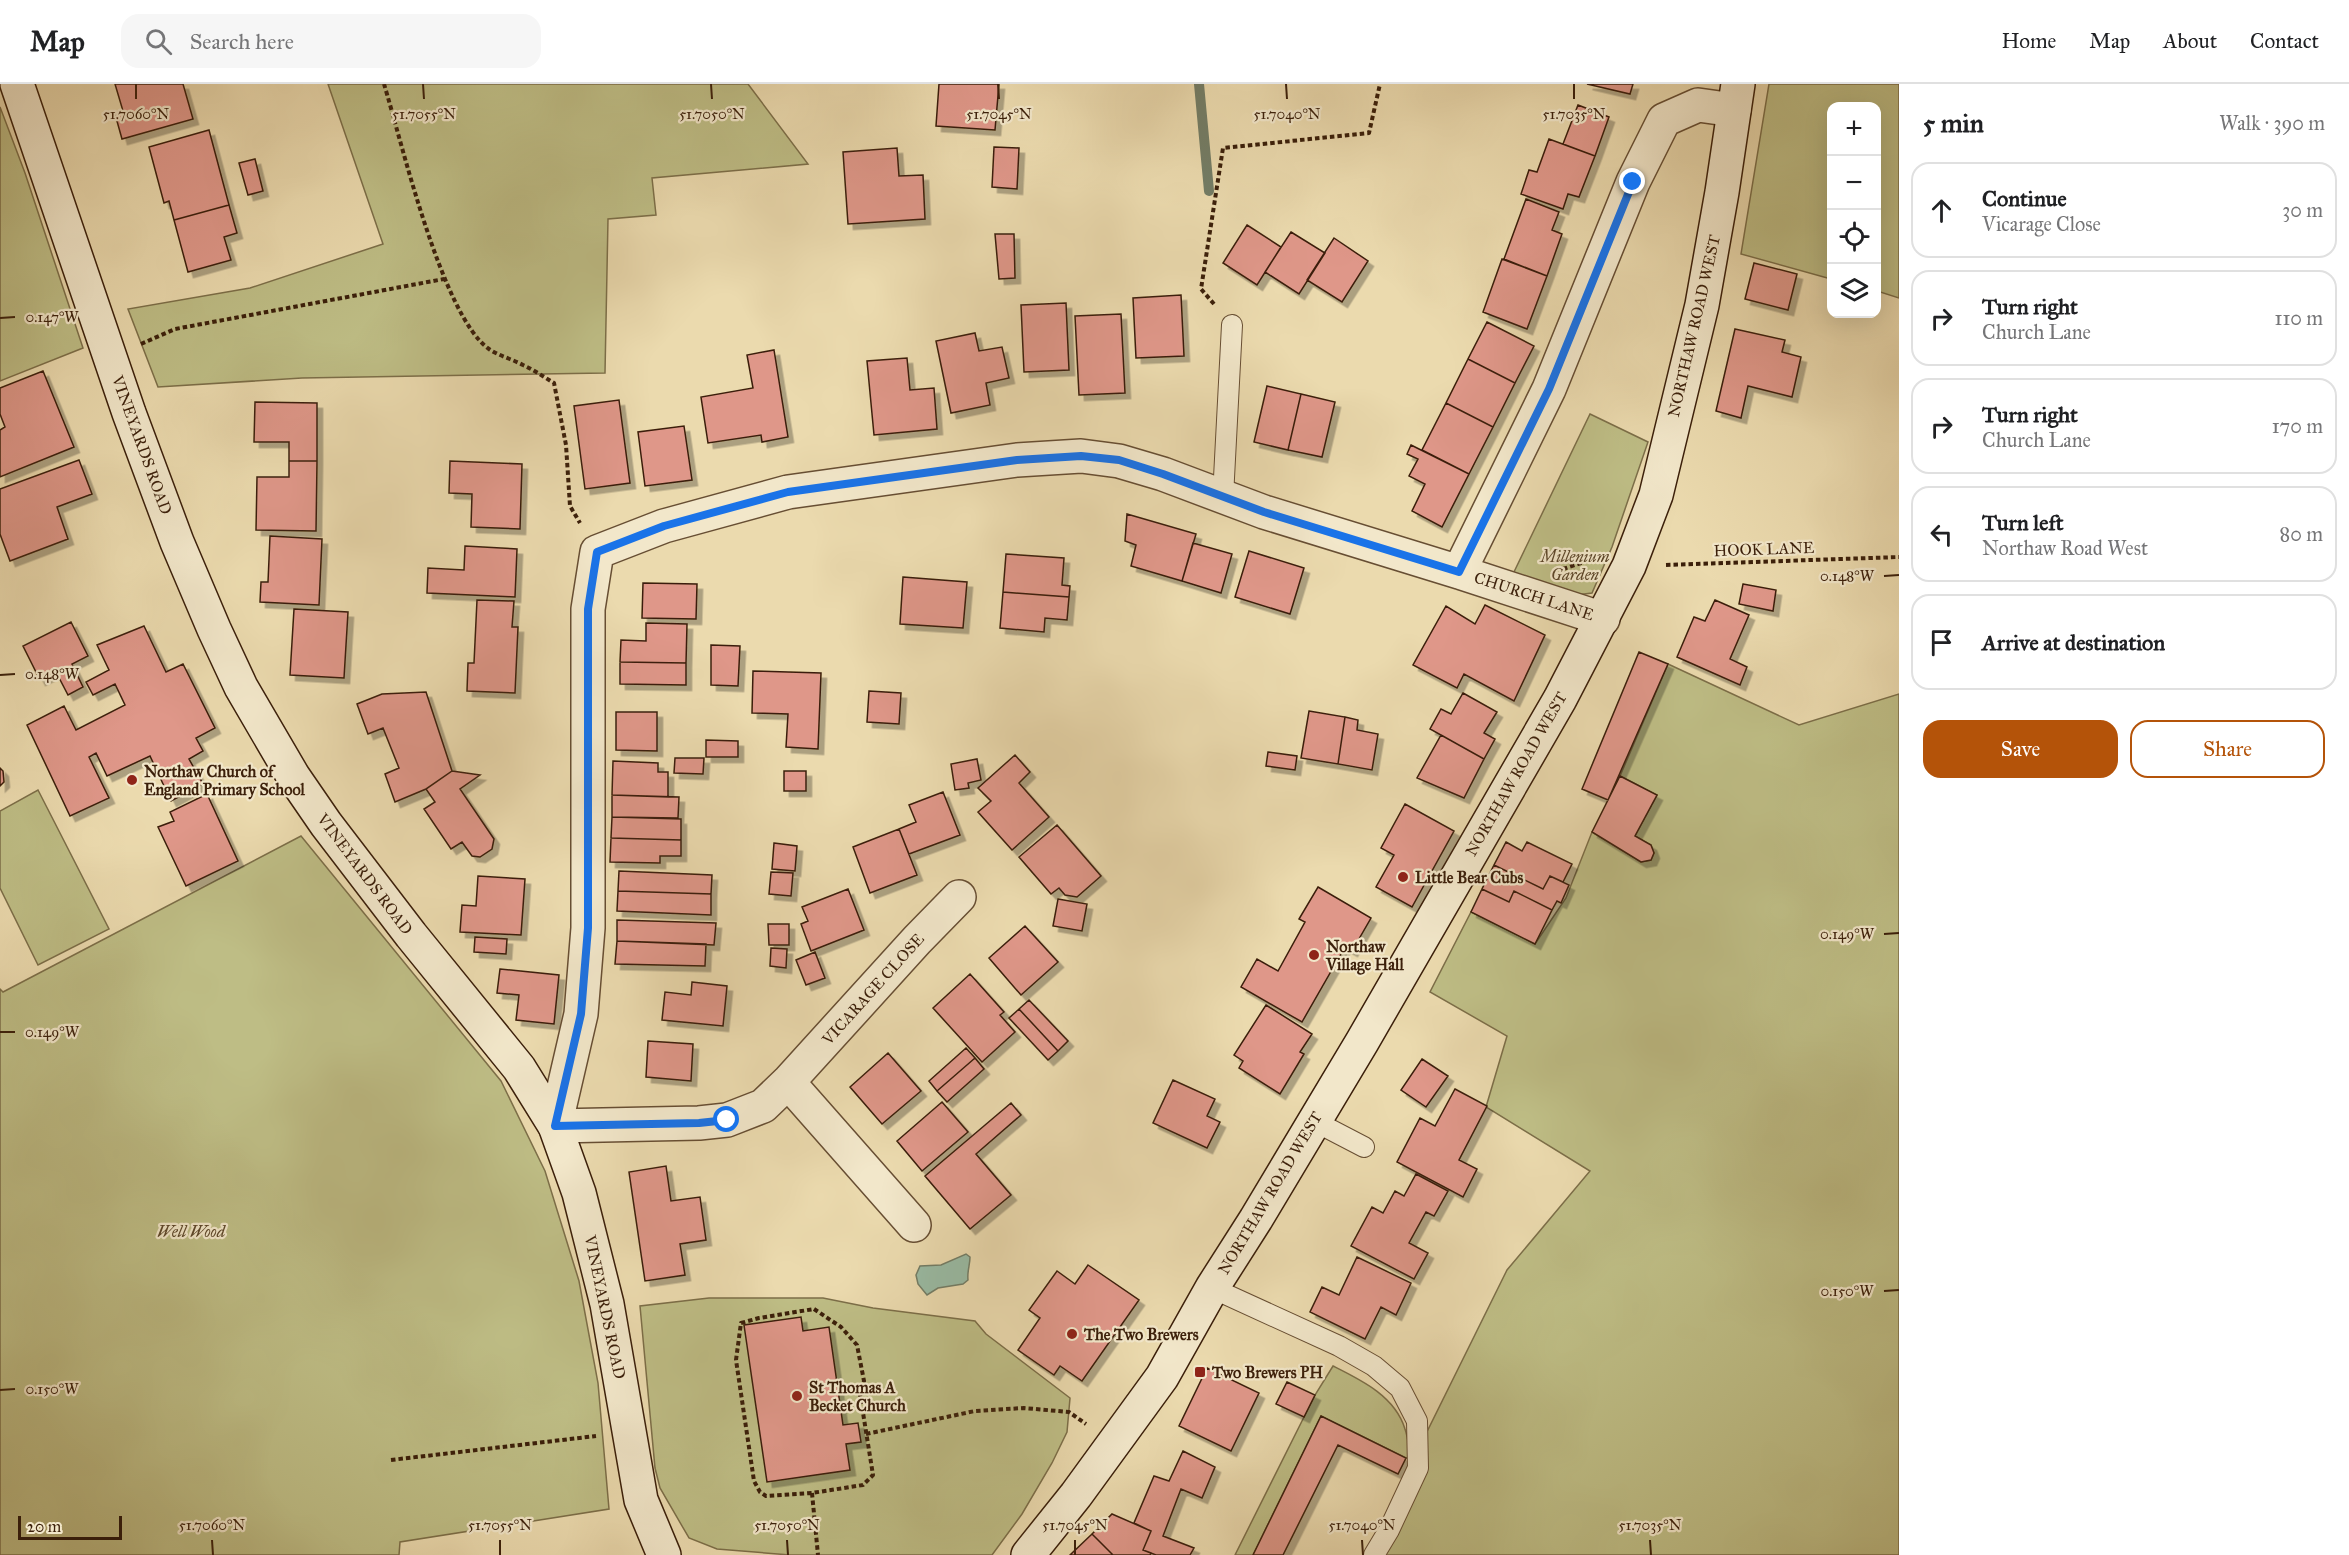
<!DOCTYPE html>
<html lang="en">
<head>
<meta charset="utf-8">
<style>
	:root { --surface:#fff; --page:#f6f6f6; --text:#202124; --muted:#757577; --line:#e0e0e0; --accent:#b45309 }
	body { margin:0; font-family:"IM FELL Great Primer",serif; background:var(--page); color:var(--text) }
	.controls { position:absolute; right:18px; top:18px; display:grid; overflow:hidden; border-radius:12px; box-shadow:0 6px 24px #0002 }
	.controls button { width:54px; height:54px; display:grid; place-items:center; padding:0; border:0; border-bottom:2px solid var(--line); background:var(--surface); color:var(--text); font:30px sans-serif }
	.scale { position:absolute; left:18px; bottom:15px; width:104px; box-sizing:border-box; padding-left:6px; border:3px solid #3b1f0a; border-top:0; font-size:16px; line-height:21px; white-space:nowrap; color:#3b1f0a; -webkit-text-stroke:4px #f2e7ca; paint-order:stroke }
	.stop { position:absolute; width:18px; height:18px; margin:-14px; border:4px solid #1a73e8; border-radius:50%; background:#fff }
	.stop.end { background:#1a73e8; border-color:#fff; box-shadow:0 2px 6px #0008 }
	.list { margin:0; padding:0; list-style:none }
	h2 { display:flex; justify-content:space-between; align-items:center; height:78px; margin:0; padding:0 24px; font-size:26px }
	h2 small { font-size:20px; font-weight:400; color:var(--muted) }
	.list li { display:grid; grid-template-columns:39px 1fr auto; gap:18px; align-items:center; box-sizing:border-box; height:96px; margin:0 12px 12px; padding:0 12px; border:2px solid var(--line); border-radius:18px }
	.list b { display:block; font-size:22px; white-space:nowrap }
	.list p { margin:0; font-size:20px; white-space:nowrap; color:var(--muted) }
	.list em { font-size:20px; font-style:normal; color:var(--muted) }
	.actions { display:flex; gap:12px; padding:18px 24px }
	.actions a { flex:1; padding:14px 0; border:2px solid var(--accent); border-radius:18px; text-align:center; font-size:21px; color:var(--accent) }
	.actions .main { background:var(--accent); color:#fff }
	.icon { flex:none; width:33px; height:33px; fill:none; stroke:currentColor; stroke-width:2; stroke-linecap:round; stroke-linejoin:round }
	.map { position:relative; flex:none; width:1899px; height:1471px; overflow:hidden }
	header { display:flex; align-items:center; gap:36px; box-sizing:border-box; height:84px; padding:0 30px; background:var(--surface); border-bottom:2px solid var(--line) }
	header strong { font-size:28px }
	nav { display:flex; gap:33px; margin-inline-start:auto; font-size:21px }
	.search { width:420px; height:54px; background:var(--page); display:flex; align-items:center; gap:15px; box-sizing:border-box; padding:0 21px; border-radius:18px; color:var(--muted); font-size:22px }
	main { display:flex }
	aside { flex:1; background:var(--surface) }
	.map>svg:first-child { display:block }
</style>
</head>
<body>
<header>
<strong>Map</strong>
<div class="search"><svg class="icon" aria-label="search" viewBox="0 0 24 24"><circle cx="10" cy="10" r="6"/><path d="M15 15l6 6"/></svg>Search here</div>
<nav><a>Home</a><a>Map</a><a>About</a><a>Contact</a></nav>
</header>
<main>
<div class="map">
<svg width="1899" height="1471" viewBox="0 0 1899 1471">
	<defs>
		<filter id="shadow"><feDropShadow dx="5.5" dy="5.5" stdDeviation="0" flood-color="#0004"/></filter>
	</defs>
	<rect width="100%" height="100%" fill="#ebdaae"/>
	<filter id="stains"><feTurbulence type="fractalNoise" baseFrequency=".00333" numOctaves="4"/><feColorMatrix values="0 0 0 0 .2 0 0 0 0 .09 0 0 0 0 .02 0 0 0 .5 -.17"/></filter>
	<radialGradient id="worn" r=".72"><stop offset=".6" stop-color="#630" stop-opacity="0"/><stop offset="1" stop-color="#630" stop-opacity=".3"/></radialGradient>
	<path fill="#bebd85" stroke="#7c6e48" stroke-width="1.5" d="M328,0h420l60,80 -156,14 4,37 -48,4 -3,154 -303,5 -144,9 -30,-78 122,-21 133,-44z
		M1769,0h130v214l-22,-7 -1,-185h-44l-1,173 -90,-25z
		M0,23l25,66 58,175 -83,33z
		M1590,330l58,28 -36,105 -20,46 -16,2 -63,-21z
		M1668,580l131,61 100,-31v861h-533l141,-285 83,-99 -104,-64 21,-71 -77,-44 41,-80 64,32 31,-46 26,-66 49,30 10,-2 3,-7 -3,-8 -16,-9 22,-41 -37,-19z
		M38,706l71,139 -71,36 -38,-77v-77z
		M301,752l200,245 44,90 34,110 19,102 11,126 -209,33 -1,13h-399v-566l3,3z
		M709,1214h114l50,10 102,13 11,13 84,64 -3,34 -15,31 -30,51 -30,41h-202l-73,-6 -28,-11 -29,-50 -5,-20 -15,-162z
		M1333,1282c28,14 62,30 72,63 3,9 4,19 6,28l-5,1 -85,-42 -68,139h-18l80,-160z"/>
	<path fill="#99bba4" stroke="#737d66" stroke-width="1.5" d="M966,1170l4,3c0,8 -3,14 -2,23l-5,4 -25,4 -11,7 -9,-11 -2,-9 4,-9 21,-1z"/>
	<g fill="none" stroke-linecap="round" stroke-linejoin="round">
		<path stroke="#737d66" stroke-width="10" d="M1199,0l10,107"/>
	</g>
	<path fill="#df9789" stroke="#3b1f0a" stroke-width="1.5" filter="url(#shadow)" d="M115,0h68l10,35 -71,20 -7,-25 8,-3z
		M939,0h60l-4,46 -59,-4z
		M1587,0h46l-3,10z
		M1578,21l31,12 -14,39 -32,-12z
		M209,46l20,75 -55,15 -5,-19 -5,2 -15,-56z
		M1549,55l46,17 -16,41 -11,-3 -5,15 -42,-15 8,-24 8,2z
		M994,63l25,1 -2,41 -25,-2z
		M897,64l2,28 24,-1 2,44 -77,5 -5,-72z
		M255,75l8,32 -15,4 -9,-32z
		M1526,115l33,13 -7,18 10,4 -15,42 -43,-17z
		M229,121l8,28 -13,4 7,23 -43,12 -14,-52z
		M1247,141l34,22 -24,38 -34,-22z
		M1291,148l34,21 -26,41 -34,-22z
		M995,150h19l1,44 -16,1z
		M1334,154l34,23 -26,41 -35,-22z
		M1502,175l45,17 -20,53 -44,-17z
		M1754,179l43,11 -9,36 -43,-11z
		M1181,211l3,61 -48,2 -3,-60z
		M1066,219l3,67 -45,2 -3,-67z
		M1121,230l4,79 -46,2 -4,-79z
		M1487,238l47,24 -19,37 -47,-24z
		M1735,245l50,11 -3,12 19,5 -9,40 -44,-11 -7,32 -25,-7z
		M975,249l4,18 23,-4 7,31 -23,5 4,22 -39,8 -15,-72z
		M774,266l14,87 -26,5 -1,-7 -53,8 -7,-46 52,-9 -6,-33z
		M907,274l3,32 24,-2 3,41 -63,6 -7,-74z
		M1468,275l47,24 -22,44 -47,-24z
		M43,287l31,76 -74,30v-47l5,-3 -5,-13v-26z
		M1267,302l34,8 -13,56 -34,-8z
		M1301,310l34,8 -13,55 -34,-7z
		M619,316l11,83 -45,6 -11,-83z
		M255,318l62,1v58h-28v-19h-35z
		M1446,319l47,24 -24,47 -47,-24z
		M684,342l8,54 -47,6 -7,-54z
		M1411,361l58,29 -27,53 -30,-16 13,-27 -16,-8 9,-17 -11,-5z
		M79,376l13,34 -35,13 11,32 -58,22 -10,-27v-45z
		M289,377h28l-1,70 -60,-1 1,-53h32z
		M450,377l72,3 -2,65 -49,-2 1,-33 -23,-1z
		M1127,430l69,20 -14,47 -51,-15 5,-21 -11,-4z
		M270,452l52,3 -3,66 -59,-3 1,-20h7z
		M1193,459l39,11 -11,39 -39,-12z
		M465,462l52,3 -2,48 -88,-4 1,-25 36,2z
		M1249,467l55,17 -14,46 -55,-17z
		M1006,470l58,4 -2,27 8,1 -1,11 -66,-5z
		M903,493l64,5 -4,46 -63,-4z
		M643,499l54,1 -1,35 -54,-1z
		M1743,500l33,6 -3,21 -34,-7z
		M1003,508l66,5 -2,23 -22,-2 -1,14 -44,-4z
		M477,516l37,1 -2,26h6l-3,66 -48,-2 1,-28h6z
		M1715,516l34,15 -19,44 17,8 -7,18 -63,-28 17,-40 11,4z
		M1485,521l60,30 -31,66 -50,-27 -7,14 -44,-23 33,-59 29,18z
		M294,525l54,3 -4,66 -54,-3z
		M71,538l17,34 -16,8 11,23 -15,8 -12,-23 -16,8 -17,-34z
		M646,539l41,1 -1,39 -66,-1 1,-22 25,1z
		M144,542l22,46 17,-8 32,64 -19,10 7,13 -14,8 14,25 -32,17 -21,-45 -43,20 -11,-23 -7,4 20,41 -39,18 -43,-91 37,-19 12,24 49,-25 -10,-21 -22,11 -7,-13 23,-12 -12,-25z
		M711,561l29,1 -2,40 -27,-1z
		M1639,568l29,12 -60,136 -26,-11z
		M620,578l66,1v22l-66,-1z
		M753,587l68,2 -3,76 -32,-2 2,-33 -36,-1z
		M869,607l32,2 -2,31 -32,-2z
		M426,608l26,79 -26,18 -31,13 -10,-28 14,-6 -16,-40 -15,6 -11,-30 25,-10z
		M1463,609l34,19 -13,21 11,6 -11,20 -54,-30 11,-20 10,5z
		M1309,627l36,6 -7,47 -37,-6z
		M616,628h41v39l-41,-1z
		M1345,633l13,3 -1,10 21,4 -6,36 -34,-6z
		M1441,651l43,24 -20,39 -47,-20z
		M706,656l32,1v16h-32z
		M1268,668l29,4 -2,14 -29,-4z
		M1015,671l15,17 -11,11 30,34 -37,33 -34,-38 13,-11 -13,-13z
		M675,674h29l-1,16 -29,-1z
		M977,675l4,21 -13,3 1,5 -14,2 -4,-26z
		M613,677l45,2v9h10v25l-56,-2z
		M0,684l3,3 1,11 -4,4z
		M452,687l28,4 -20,14 34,50 -2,10 -12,8 -8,-1 -10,-14 -11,7 -27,-40 11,-7 -9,-13z
		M784,687h22v20h-22z
		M1620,692l37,19 -22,41 16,9 3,8 -3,7 -10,2 -49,-30z
		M943,708l17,43 -51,19 -10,-25 17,-7 -7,-17z
		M207,710l31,67 -52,25 -28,-59 16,-6 -4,-9z
		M612,711l67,2 -1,21 -66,-1z
		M1405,720l49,27 -42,76 -36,-20 18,-32 -13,-7z
		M612,733l69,2v21l-70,-2z
		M1057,741l44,51 -24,21 -12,-2 -6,-7 -8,6 -32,-37z
		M899,745l18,46 -47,18 -17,-46z
		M611,754l70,2v16h-21v7l-50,-1z
		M1506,758l16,9 5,-9 45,22 -9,18 -13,-6 -7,13 -49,-24z
		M774,759l23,3 -2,25 -23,-2z
		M1494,781l49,24 7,-13 19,9 -8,18 -4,-2 -5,9 -38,-19 -5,11 -27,-13z
		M619,787l93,4 -1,19 -93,-3z
		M771,788l22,1 -2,23 -22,-2z
		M478,792l47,3 -4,56 -61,-3 2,-27 14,1z
		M1318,803l53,31 -19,33 -7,-4 -43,75 -61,-35 16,-28 21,12 27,-49 -6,-3z
		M848,805l16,41 -53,21 -10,-27 7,-3 -6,-14z
		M1482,805l27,13 5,-11 38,19 -17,34 -64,-32z
		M618,807l93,3v21l-94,-4z
		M1058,815l29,5 -5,27 -29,-5z
		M617,836l99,3 -2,22 -97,-4z
		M768,840h21v21h-20z
		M1025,842l33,36 -37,33 -32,-37z
		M475,853l32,2 -1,15 -32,-2z
		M617,857l89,3 -1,22 -90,-2z
		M771,864l16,1 -1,19 -16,-2z
		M815,868l10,26 -19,7 -10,-25z
		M500,885l59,6 -5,49 -38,-4 3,-25 -22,-2z
		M970,890l34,38 -4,3 15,17 -33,30 -49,-54z
		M692,898l35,4 -4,40 -61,-6 3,-28 26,3z
		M1029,916l39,41 -10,10 -39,-42z
		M1266,921l46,29 -12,18 4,2 -24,40 -41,-26 4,-7 -9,-6z
		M1019,925l39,42 -10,9 -39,-42z
		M648,957l45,3 -2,37 -45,-4z
		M966,964l9,10 -38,33 -8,-10z
		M888,969l33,38 -39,33 -32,-37z
		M975,974l9,11 -37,33 -10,-11z
		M1422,975l26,17 -22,31 -25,-17z
		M1173,996l42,19 -8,17 13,6 -13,26 -54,-25z
		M1455,1005l32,17 -28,54 18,9 -14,28 -66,-35 23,-44 15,8z
		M942,1018l26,30 -46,39 -25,-30z
		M1011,1019l10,12 -45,39 35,41 -41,34 -45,-53z
		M666,1082l5,35 29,-4 6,43 -26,4 5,31 -40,6 -16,-109z
		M1416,1090l32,17 -14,25 -8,-4 -17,31 19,10 -14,26 -63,-33 21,-39 11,6 12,-22 9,5z
		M1357,1173l54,26 -15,32 -15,-8 -16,32 -55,-27 12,-25 17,8z
		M1088,1181l51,35 -57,81 -22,-15 -6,9 -36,-25 22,-32 -11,-8 28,-39 18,13z
		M801,1233l2,14 26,-4 14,98 15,-2 3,19 -15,2 4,26 -83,12 -23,-157z
		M1207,1284l52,25 -28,58 -52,-25z
		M1287,1298l28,13 -11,22 -28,-13z
		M1321,1332l85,42 -8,16 -60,-29 -55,110h-30z
		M1183,1367l32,16 -13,31 -21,-9 -18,47 31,12 -4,7h-34l-13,-5 8,-19 -17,-8 20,-47 15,5z
		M1112,1430l39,17 -8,19 8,3 -1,2h-37l-21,-21z
		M1092,1450l21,21h-43z"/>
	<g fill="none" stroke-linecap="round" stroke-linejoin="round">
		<defs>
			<path id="lane" d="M1223,413l9,-172
				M1314,1037l50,26
				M1212,1204l127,58 35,20 26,22 17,33 1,47 -29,62 -15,25"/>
			<path id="street" d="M1459,488l90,-183 84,-207 31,-62 34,-15 36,5
				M959,813l-42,43 -129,142 -25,24 -36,14 -28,3 -144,3 26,-112 7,-86v-319l9,-57 67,-26 124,-34 229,-32 64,-4 38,5 44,13 101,38 195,60 144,47
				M788,998l126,143"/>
			<path id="secondary" d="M17,0l112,329 48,129 37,87 27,58 52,89 33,48 85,111 108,133 36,58 24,67 28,111 34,196 23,55
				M1028,1471l48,-60 86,-118 50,-89 44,-69 106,-177 198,-343 69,-133 27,-71 46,-190 20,-113 16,-108"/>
		</defs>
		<use href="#lane" stroke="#674e33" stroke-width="22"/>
		<use href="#street" stroke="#674e33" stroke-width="36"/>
		<use href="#secondary" stroke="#3b1f0a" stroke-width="36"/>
		<path stroke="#3b1f0a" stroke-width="4" stroke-dasharray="4.5 3" stroke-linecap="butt" d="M384,0c18,59 58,232 105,265 10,7 23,10 34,16 11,5 21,12 31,18l12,62 4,61 10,17
			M1214,220l-13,-15 22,-141 146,-15 11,-49
			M141,260l34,-15 269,-50
			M1666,481l233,-8
			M1563,485l30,-10
			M814,1225l27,18 16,18 7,36 -4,13 13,81 -10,10 -51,8 -46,3 -6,-4 -6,-11 -18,-121 5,-37 18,-5z
			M866,1350l109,-23 49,-3 45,4 17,12
			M391,1376l205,-24
			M812,1409l6,62"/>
		<use href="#lane" stroke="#f2e7ca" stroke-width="20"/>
		<use href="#street" stroke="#f2e7ca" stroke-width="33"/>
		<use href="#secondary" stroke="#f2e7ca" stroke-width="33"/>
	</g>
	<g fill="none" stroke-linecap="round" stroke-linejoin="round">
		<path stroke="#1a73e8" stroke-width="8" d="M727,1036l-28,3 -144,3 26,-112 7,-86v-319l9,-57 67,-26 124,-34 229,-32 64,-4 38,4 44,14 101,38 195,60 90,-183 84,-207"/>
	</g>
	<path fill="none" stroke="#3b1f0a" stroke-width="2" d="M136,0v15M423,0l1,15M711,0l1,15M998,0l1,15M1286,0l1,15M1574,0v15M0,234l15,-1M1884,492l15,-1M0,591l15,-1M1884,850l15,-1M0,948h15M1884,1207l15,-1M0,1306l15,-1M212,1456l1,15M500,1456v15M787,1456l1,15M1075,1456v15M1362,1456l1,15M1650,1456l1,15"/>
	<g fill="#8f2418" stroke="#f2e7ca" stroke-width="2">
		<circle cx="132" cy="696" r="6"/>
		<circle cx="1403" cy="793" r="6"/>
		<circle cx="1314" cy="871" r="6"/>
		<circle cx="1072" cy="1250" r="6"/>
		<rect x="1194" y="1282" width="12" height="12" rx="3"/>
		<circle cx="797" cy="1312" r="6"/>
	</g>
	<g text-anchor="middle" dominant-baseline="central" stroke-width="4.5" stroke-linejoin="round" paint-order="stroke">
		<g font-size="16" fill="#3b1f0a" stroke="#f2e7ca">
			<text transform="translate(1694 242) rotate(-77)">NORTHAW ROAD WEST</text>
			<text transform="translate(142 361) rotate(70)">VINEYARDS ROAD</text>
			<text transform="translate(1764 465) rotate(-2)">HOOK LANE</text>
			<text transform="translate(1534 512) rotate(18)">CHURCH LANE</text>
			<text transform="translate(1516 690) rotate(-60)">NORTHAW ROAD WEST</text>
			<text transform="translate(365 790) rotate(53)">VINEYARDS ROAD</text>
			<text transform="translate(873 905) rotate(-48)">VICARAGE CLOSE</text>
			<text transform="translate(1270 1109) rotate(-59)">NORTHAW ROAD WEST</text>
			<text transform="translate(605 1223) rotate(78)">VINEYARDS ROAD</text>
		</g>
		<g font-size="16" font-style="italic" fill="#5c4629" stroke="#f2e7ca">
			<text x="1575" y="472">Millenium<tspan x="1575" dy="18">Garden</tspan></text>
			<text x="191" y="1147">Well Wood</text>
		</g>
		<g font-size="16" font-weight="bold" fill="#3b1f0a" stroke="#f2e7ca" text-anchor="start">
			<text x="144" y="687">Northaw Church of<tspan x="144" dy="18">England Primary School</tspan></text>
			<text x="1415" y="793">Little Bear Cubs</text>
			<text x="1326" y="862">Northaw<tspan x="1326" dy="18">Village Hall</tspan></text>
			<text x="1084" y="1250">The Two Brewers</text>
			<text x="1212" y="1288">Two Brewers PH</text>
			<text x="809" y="1303">St Thomas A<tspan x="809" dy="18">Becket Church</tspan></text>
		</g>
	</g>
	<g font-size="15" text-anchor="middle" fill="#3b1f0a" stroke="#f2e7ca" stroke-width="4.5" stroke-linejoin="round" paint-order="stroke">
		<text x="136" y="35">51.7060°N</text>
		<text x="424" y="35">51.7055°N</text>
		<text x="712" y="35">51.7050°N</text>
		<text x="999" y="35">51.7045°N</text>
		<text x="1287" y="35">51.7040°N</text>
		<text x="1574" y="35">51.7035°N</text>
		<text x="52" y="238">0.147°W</text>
		<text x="1847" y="497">0.148°W</text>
		<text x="52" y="595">0.148°W</text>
		<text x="1847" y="855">0.149°W</text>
		<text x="52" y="953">0.149°W</text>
		<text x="1847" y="1212">0.150°W</text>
		<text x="52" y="1310">0.150°W</text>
		<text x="212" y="1446">51.7060°N</text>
		<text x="500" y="1446">51.7055°N</text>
		<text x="787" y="1446">51.7050°N</text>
		<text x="1075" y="1446">51.7045°N</text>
		<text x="1362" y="1446">51.7040°N</text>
		<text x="1650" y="1446">51.7035°N</text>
	</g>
	<rect width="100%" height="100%" filter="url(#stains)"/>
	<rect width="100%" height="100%" fill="url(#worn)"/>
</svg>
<div class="controls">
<button>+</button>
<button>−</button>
<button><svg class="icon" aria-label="locate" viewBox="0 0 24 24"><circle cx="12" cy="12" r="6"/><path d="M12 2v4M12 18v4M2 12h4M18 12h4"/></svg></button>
<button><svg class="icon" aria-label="layers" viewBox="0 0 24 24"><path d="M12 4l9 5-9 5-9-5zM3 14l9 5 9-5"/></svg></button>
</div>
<div class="scale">20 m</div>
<div class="stop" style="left:727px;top:1036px"></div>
<div class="stop end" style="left:1633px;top:98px"></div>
</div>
<aside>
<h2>5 min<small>Walk · 390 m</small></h2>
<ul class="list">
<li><svg class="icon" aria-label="ahead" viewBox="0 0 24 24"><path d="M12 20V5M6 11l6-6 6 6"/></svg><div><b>Continue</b><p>Vicarage Close</p></div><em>30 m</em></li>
<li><svg class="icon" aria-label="right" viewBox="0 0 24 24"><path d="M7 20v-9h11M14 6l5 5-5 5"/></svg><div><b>Turn right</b><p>Church Lane</p></div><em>110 m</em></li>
<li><svg class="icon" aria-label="right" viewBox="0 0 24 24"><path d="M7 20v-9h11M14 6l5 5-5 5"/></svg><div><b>Turn right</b><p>Church Lane</p></div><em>170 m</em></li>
<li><svg class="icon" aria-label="left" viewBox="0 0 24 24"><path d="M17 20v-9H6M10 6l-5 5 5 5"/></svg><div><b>Turn left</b><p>Northaw Road West</p></div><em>80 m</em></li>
<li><svg class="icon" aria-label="arrive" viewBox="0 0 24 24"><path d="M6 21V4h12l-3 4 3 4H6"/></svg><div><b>Arrive at destination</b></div></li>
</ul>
<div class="actions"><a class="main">Save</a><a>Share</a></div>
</aside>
</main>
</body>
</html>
